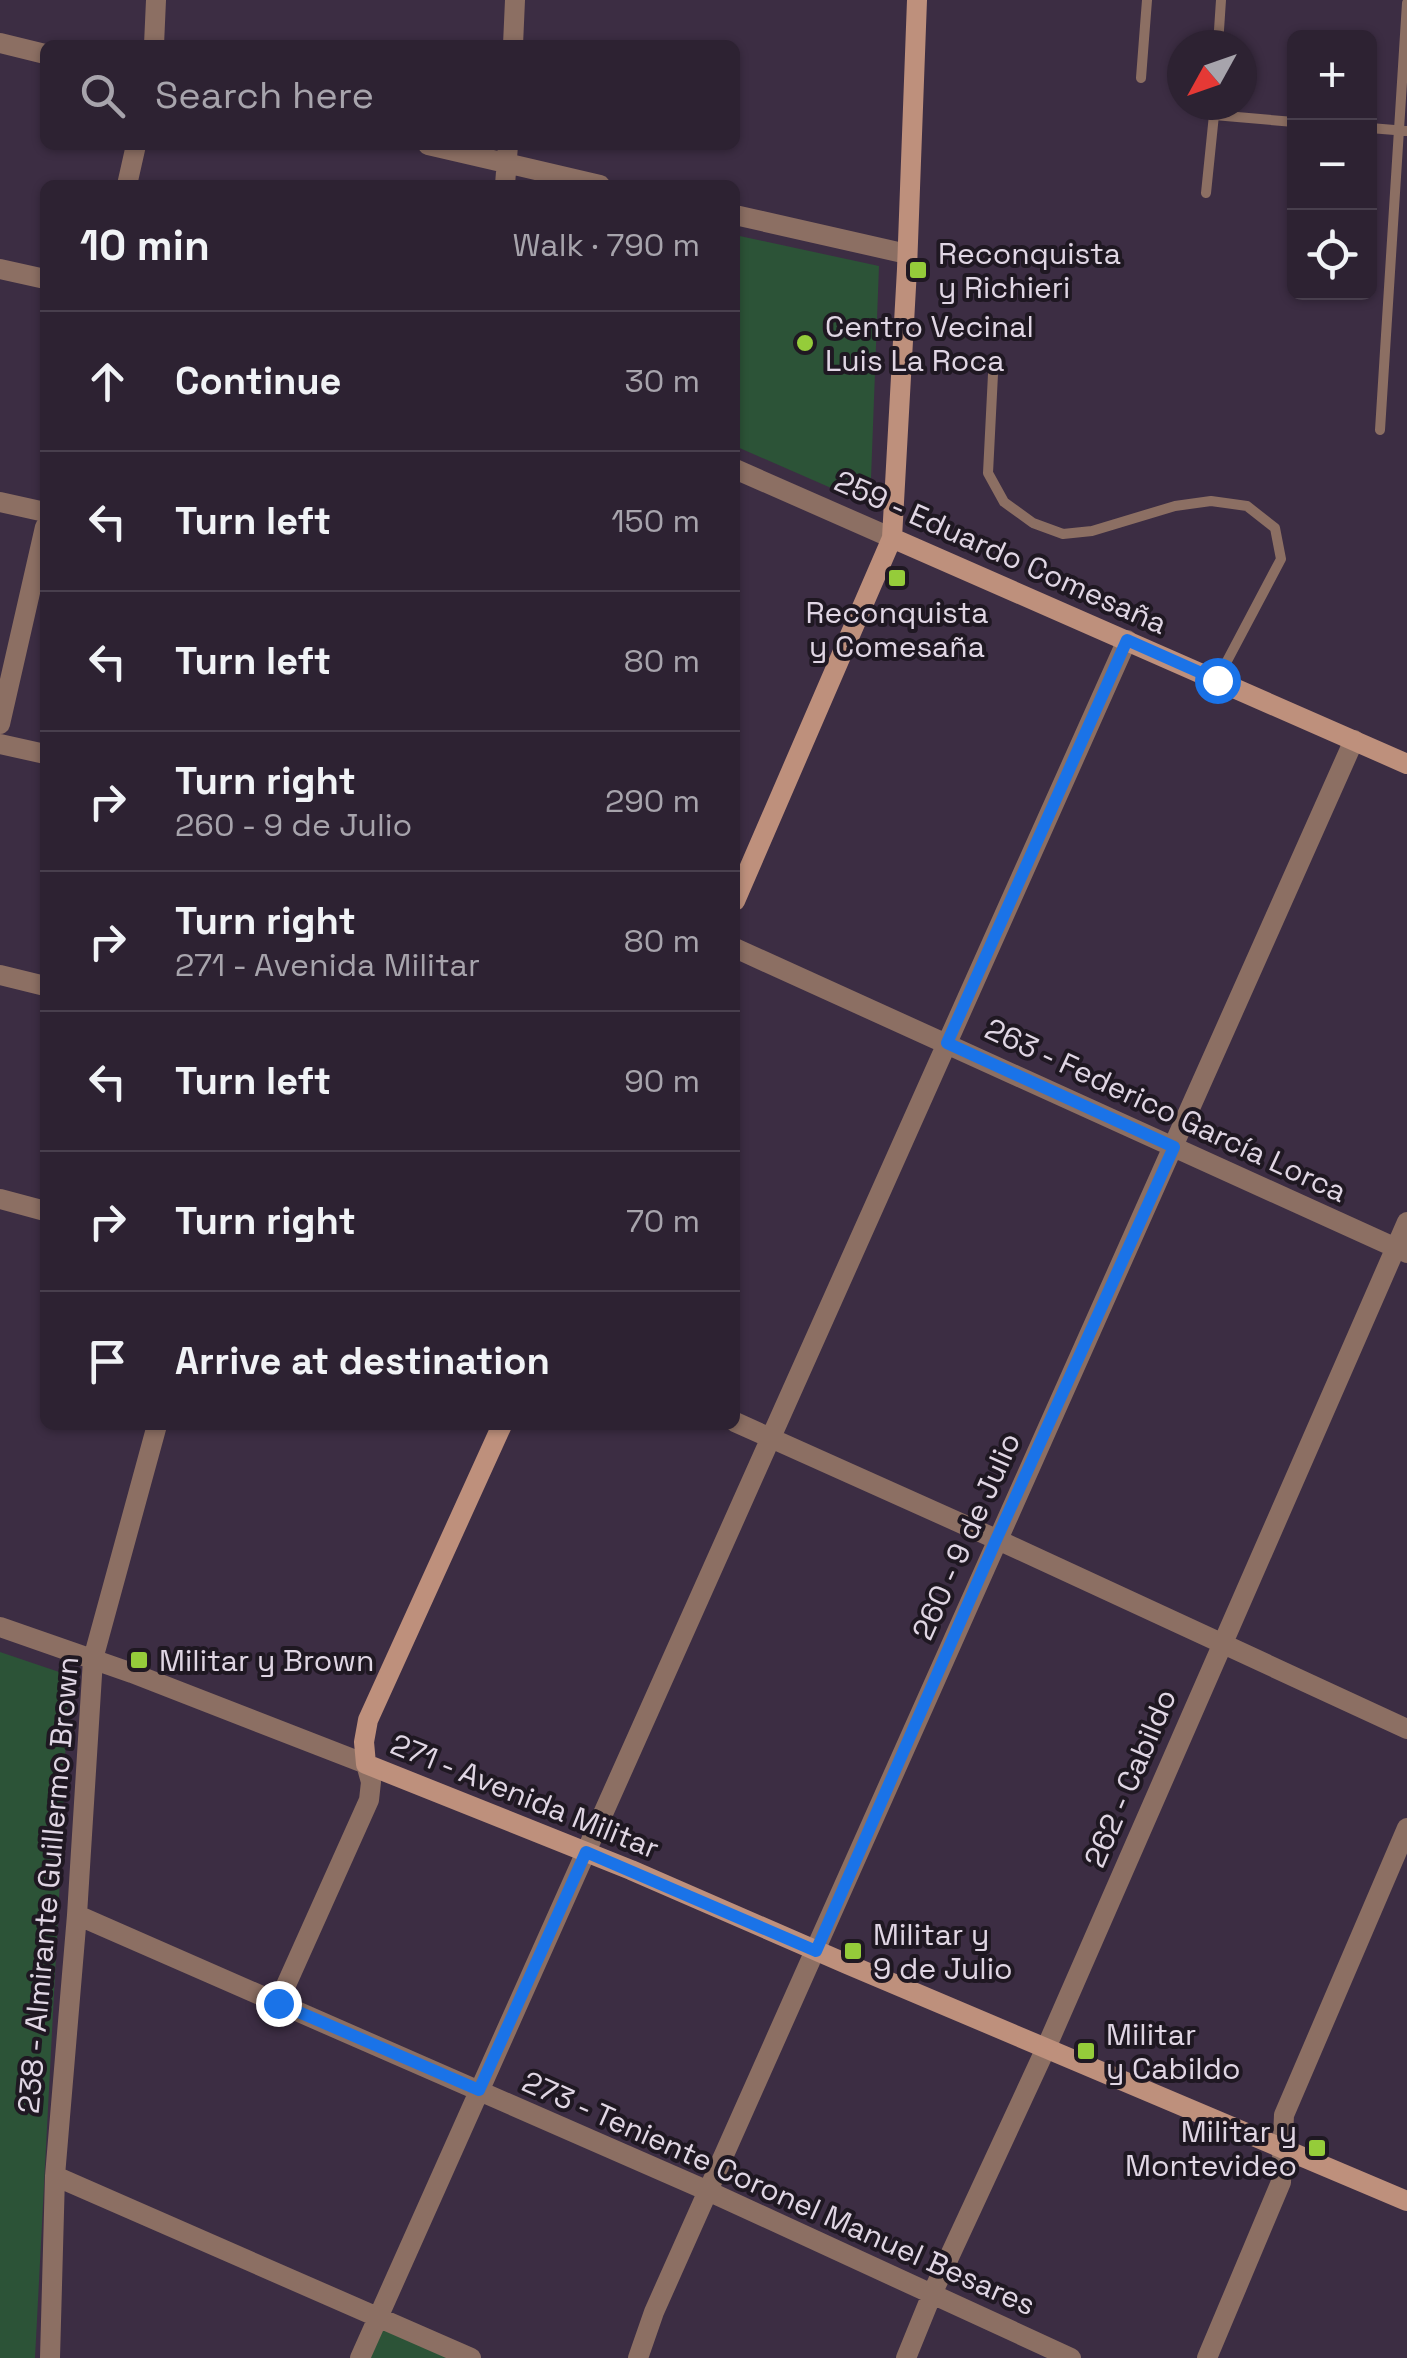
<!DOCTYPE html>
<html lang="en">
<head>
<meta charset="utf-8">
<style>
	:root { --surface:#2d2232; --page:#352a3a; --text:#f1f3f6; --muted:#a7a4ac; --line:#483f4d }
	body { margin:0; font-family:"Space Grotesk",sans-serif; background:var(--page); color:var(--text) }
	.controls { position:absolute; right:30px; top:30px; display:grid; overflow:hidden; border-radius:15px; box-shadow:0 2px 8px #0004 }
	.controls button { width:90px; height:90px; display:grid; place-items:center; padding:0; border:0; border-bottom:2px solid var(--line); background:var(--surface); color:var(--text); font:50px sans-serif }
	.compass { position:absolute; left:1167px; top:30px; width:90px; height:90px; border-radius:50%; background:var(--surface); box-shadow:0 2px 8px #0004; rotate:230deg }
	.stop { position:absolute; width:30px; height:30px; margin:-22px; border:8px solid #1a73e8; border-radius:50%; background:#fff }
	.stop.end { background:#1a73e8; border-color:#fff; box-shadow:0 2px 10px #0008 }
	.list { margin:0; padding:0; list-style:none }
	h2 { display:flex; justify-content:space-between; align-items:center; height:130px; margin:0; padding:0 40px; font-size:42px }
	h2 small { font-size:32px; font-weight:400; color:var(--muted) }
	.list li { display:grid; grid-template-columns:65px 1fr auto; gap:30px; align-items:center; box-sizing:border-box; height:140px; padding:0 40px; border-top:2px solid var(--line) }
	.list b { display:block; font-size:38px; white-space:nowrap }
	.list p { margin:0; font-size:32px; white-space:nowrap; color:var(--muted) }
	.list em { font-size:32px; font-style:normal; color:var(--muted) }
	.icon { flex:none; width:55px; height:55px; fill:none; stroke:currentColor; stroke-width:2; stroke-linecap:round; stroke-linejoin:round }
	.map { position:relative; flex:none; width:1407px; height:2358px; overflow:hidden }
	.search { position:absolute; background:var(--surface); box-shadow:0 2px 8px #0004; left:40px; top:40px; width:700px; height:110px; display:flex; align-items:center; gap:25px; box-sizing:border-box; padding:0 35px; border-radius:15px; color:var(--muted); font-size:38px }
	.panel { position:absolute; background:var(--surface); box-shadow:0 2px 8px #0004; left:40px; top:180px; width:700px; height:1250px; border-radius:15px }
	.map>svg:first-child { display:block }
</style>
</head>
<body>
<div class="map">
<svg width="1407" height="2358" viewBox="0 0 1407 2358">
	<rect width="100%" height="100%" fill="#3c2d43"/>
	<path fill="#2c5337" d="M735,235l144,31 -9,239 -135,-59z
		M0,1652l68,23 -5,146 -28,537h-35z
		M382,2328l67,30h-80z"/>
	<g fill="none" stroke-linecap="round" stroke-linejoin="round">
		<path stroke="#8c6f63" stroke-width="10" d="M1218,45l3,-45
			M1141,78l6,-78
			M1214,115l80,7
			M1370,128l37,3
			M1206,193l9,-88
			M993,374l-5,99 16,29 29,21 30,11 29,-3 83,-25 36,-5 36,5 28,22 6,31 -64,121
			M1380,430l27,-427"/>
		<path stroke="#8c6f63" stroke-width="20" d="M0,43l45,11
			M154,45l2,-45
			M513,45l2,-45
			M428,145l172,40
			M127,185l9,-40
			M505,185l3,-40
			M735,215l172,39
			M0,269l45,10
			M735,469l157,69
			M0,502l45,10
			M0,724l45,-197
			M0,744l45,10
			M735,948l672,305
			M0,975l45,11
			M0,1199l45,12
			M735,1422l261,117 411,190
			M0,1627l132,46 234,91 5,18 -2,18 -91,203
			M77,1915l631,276 363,167
			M55,2176l416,182
			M50,2358l5,-182 22,-261 16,-256 64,-234
			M360,2358l767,-1718
			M638,2358l16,-46 700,-1572
			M906,2358l26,-64 114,-246 361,-826
			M1207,2358l74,-176 3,-67 123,-287"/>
		<path stroke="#be907c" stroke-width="20" d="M892,538l515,226
			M735,901l157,-363 15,-269 10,-269
			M502,1425l-134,295 -4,22 2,22 265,106 216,94 560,237"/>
	</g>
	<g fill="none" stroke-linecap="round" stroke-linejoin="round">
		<path stroke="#1a73e8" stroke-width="12" d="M278,2003l201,87 107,-238 230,99 180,-411 178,-393 -227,-104 180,-403 90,40"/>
	</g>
	<g fill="#95cc3a" stroke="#1f1822" stroke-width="4">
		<rect x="908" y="260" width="20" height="20" rx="5"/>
		<circle cx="805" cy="343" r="10"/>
		<rect x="887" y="568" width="20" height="20" rx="5"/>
		<rect x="129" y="1650" width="20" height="20" rx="5"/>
		<rect x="843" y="1941" width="20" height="20" rx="5"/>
		<rect x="1076" y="2041" width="20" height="20" rx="5"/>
		<rect x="1307" y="2138" width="20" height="20" rx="5"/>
	</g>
	<g text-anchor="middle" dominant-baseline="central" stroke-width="8" stroke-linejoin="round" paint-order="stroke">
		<g font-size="30" fill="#e0d6e4" stroke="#1f1822" text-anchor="start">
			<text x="938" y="253">Reconquista<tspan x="938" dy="34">y Richieri</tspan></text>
			<text x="825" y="326">Centro Vecinal<tspan x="825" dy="34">Luis La Roca</tspan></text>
			<text x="897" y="612" text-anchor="middle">Reconquista<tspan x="897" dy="34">y Comesaña</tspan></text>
			<text x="159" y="1660">Militar y Brown</text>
			<text x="873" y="1934">Militar y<tspan x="873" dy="34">9 de Julio</tspan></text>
			<text x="1106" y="2034">Militar<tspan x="1106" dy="34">y Cabildo</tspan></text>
			<text x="1297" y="2131" text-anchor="end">Militar y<tspan x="1297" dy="34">Montevideo</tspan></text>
		</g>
		<g font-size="30" fill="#e0d6e4" stroke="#1f1822">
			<text transform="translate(1001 552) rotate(24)">259 - Eduardo Comesaña</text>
			<text transform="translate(1166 1110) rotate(25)">263 - Federico García Lorca</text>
			<text transform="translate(966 1536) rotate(-66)">260 - 9 de Julio</text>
			<text transform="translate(1130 1778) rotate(-67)">262 - Cabildo</text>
			<text transform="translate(525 1796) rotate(22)">271 - Avenida Militar</text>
			<text transform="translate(48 1885) rotate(-85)">238 - Almirante Guillermo Brown</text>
			<text transform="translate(779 2193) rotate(24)">273 - Teniente Coronel Manuel Besares</text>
		</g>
	</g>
</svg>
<div class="controls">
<button>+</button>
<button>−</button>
<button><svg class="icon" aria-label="locate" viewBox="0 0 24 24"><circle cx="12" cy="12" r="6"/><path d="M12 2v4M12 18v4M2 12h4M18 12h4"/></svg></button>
</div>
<svg class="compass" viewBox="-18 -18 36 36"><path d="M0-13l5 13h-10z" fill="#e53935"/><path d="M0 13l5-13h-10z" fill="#a7a4ac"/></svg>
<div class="stop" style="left:1217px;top:680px"></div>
<div class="stop end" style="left:278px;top:2003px"></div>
<div class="search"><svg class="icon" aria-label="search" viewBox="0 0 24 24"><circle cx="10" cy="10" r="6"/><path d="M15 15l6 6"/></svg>Search here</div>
<section class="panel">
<h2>10 min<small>Walk · 790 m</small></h2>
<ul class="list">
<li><svg class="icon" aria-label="ahead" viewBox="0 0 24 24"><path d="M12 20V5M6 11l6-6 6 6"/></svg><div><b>Continue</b></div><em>30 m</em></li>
<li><svg class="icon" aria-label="left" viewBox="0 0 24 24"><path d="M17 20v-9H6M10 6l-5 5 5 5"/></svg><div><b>Turn left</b></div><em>150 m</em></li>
<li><svg class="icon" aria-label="left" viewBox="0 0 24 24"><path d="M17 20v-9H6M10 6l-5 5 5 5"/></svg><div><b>Turn left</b></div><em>80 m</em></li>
<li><svg class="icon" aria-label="right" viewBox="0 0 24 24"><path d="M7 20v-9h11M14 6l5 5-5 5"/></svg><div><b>Turn right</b><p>260 - 9 de Julio</p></div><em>290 m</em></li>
<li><svg class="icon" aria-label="right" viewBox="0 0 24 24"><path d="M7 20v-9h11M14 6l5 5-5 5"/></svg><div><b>Turn right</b><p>271 - Avenida Militar</p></div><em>80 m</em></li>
<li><svg class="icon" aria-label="left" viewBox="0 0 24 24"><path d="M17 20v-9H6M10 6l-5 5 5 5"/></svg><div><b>Turn left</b></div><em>90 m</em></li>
<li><svg class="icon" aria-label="right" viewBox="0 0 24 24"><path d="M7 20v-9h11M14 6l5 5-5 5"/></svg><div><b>Turn right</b></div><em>70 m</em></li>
<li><svg class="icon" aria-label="arrive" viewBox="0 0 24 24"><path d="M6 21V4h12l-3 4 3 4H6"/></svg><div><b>Arrive at destination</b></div></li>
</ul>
</section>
</div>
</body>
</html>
